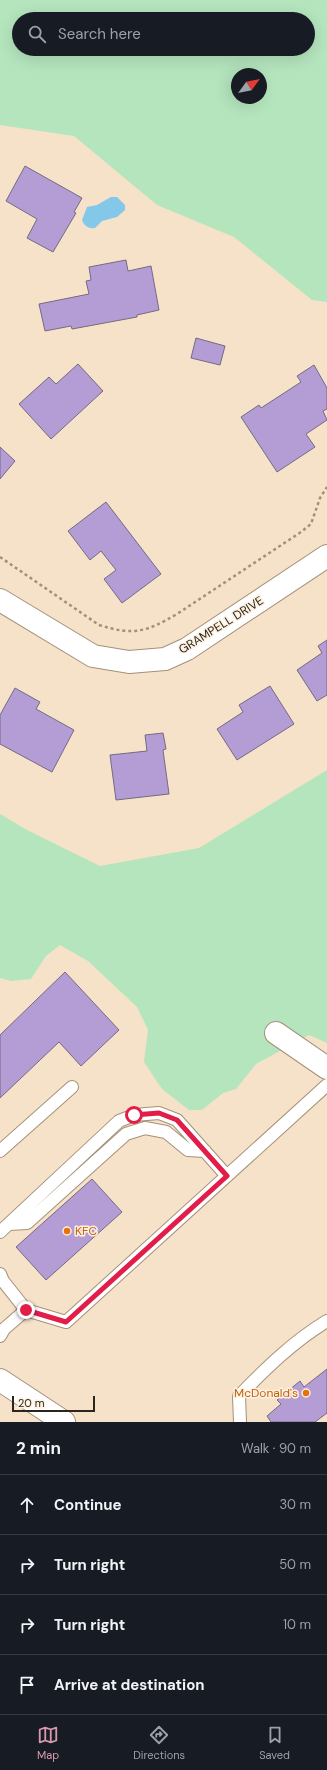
<!DOCTYPE html>
<html lang="en">
<head>
<meta charset="utf-8">
<style>
	:root { --surface:#171b24; --page:#20242c; --text:#f1f3f6; --muted:#9ea1a6; --line:#363941; --accent:#d999ad }
	body { margin:0; font-family:"DM Sans",sans-serif; background:var(--page); color:var(--text) }
	.compass { position:absolute; left:231px; top:68px; width:36px; height:36px; border-radius:50%; background:var(--surface); box-shadow:0 4px 16px #0002; rotate:57deg }
	.scale { position:absolute; left:12px; bottom:10px; width:83px; box-sizing:border-box; padding-left:4px; border:2px solid #2c251b; border-top:0; font-size:11px; line-height:14px; white-space:nowrap; color:#2c251b; -webkit-text-stroke:3px #fdf1e1; paint-order:stroke }
	.stop { position:absolute; width:12px; height:12px; margin:-9px; border:3px solid #e11d48; border-radius:50%; background:#fff }
	.stop.end { background:#e11d48; border-color:#fff; box-shadow:0 1px 4px #0008 }
	.list { margin:0; padding:0; list-style:none }
	h2 { display:flex; justify-content:space-between; align-items:center; height:52px; margin:0; padding:0 16px; font-size:17px }
	h2 small { font-size:13px; font-weight:400; color:var(--muted) }
	.list li { display:grid; grid-template-columns:26px 1fr auto; gap:12px; align-items:center; box-sizing:border-box; height:60px; padding:0 16px; border-top:1px solid var(--line) }
	.list b { display:block; font-size:15px; white-space:nowrap }
	.list em { font-size:13px; font-style:normal; color:var(--muted) }
	.icon { flex:none; width:22px; height:22px; fill:none; stroke:currentColor; stroke-width:2; stroke-linecap:round; stroke-linejoin:round }
	.map { position:relative; flex:none; width:327px; height:1422px; overflow:hidden }
	.search { position:absolute; background:var(--surface); box-shadow:0 4px 16px #0002; left:12px; right:12px; top:12px; height:44px; display:flex; align-items:center; gap:10px; box-sizing:border-box; padding:0 14px; border-radius:22px; color:var(--muted); font-size:15px }
	.sheet { height:292px; background:var(--surface) }
	nav { display:flex; justify-content:space-around; align-items:center; box-sizing:border-box; height:56px; border-top:1px solid var(--line); background:var(--surface); font-size:11px; color:var(--muted) }
	nav a { display:grid; justify-items:center; gap:2px }
	nav .on { color:var(--accent) }
	.map>svg:first-child { display:block }
</style>
</head>
<body>
<div class="map">
<svg width="327" height="1422" viewBox="0 0 327 1422">
	<rect width="100%" height="100%" fill="#f6e2c9"/>
	<path fill="#b4e5bd" fill-rule="evenodd" d="M0,0h327v302l-15,-2 -78,-63 -77,-32 -83,-69 -74,-11zM19,19h289v30h-289zM237,74h24v24h-24z
		M327,770v273l-18,-8 -53,29 -20,25 -13,4 -21,17h-13l-27,-21 -18,-27 4,-32 -11,-23 -49,-46 -28,-16 -14,11 -15,23 -20,2 -11,-3v-164l27,16 73,36 99,-18z"/>
	<path fill="#84c8e9" d="M111,197h6l8,8v5l-8,7 -15,4 -7,7c-6,1 -11,-2 -13,-8l5,-13 10,-2z"/>
	<path fill="#b49cd4" stroke="#746a82" d="M25,166l57,32 -8,14 2,1 -23,39 -26,-14 10,-19 -31,-18z
		M126,260l2,11 23,-5 8,44 -22,5v2l-65,12 -1,-3 -26,5 -6,-27 50,-10 -3,-13 5,-1 -2,-13z
		M196,338l29,8 -5,19 -29,-7z
		M78,364l25,27 -52,48 -32,-35 30,-27 7,7z
		M314,365l13,23v21l-4,2 4,9 -21,14 9,13 -38,25 -36,-55 18,-12 2,3 40,-26 -4,-6z
		M0,447l15,14 -15,18z
		M106,502l55,72 -39,29 -18,-24 12,-9 -15,-19 -11,9 -22,-29z
		M327,640v55l-10,6 -20,-31 25,-17 -4,-7z
		M270,686l24,38 -57,36 -20,-31 26,-17 -4,-7z
		M15,688l25,14 -4,7 38,21 -22,42 -52,-28v-29z
		M163,733l3,16 -3,1 6,44 -53,6 -6,-45 37,-4 -2,-16z
		M65,972l54,58 -38,36 -22,-24 -59,56v-63z
		M92,1179l30,33 -76,68 -30,-33z
		M327,1369v44l-12,9h-44l-4,-6 14,-12 -4,-4 23,-19 4,6z"/>
	<g fill="none" stroke-linecap="round" stroke-linejoin="round">
		<defs>
			<path id="service" d="M0,1151l72,-64
				M10,1224l17,-1 99,-89 19,-6 21,4 22,18 17,1
				M0,1232l119,-111 15,-6 25,-2 18,7 50,56
				M0,1274l3,7 23,29
				M0,1336l4,-7 22,-19 40,12 261,-237
				M240,1422l-1,-26c27,-28 55,-55 88,-75"/>
			<path id="minor" d="M0,600l93,56 36,6 36,-3 22,-10 140,-93
				M276,1033l51,35"/>
			<path id="primary" d="M0,1380l64,42"/>
		</defs>
		<use href="#service" stroke="#a4917a" stroke-width="14"/>
		<use href="#minor" stroke="#a4917a" stroke-width="24"/>
		<use href="#primary" stroke="#a4917a" stroke-width="24"/>
		<path stroke="#a0917e" stroke-width="2.5" stroke-dasharray="3 3" stroke-linecap="butt" d="M0,557l99,68c35,11 47,7 78,-11l124,-82 10,-8 9,-26 7,-11"/>
		<use href="#service" stroke="#fff" stroke-width="12"/>
		<use href="#minor" stroke="#fff" stroke-width="22"/>
		<use href="#primary" stroke="#fff" stroke-width="22"/>
	</g>
	<g fill="none" stroke-linecap="round" stroke-linejoin="round">
		<path stroke="#e11d48" stroke-width="5" d="M26,1310l40,12 161,-146 -50,-56 -18,-7 -25,2"/>
	</g>
	<g fill="#e8710a" stroke="#fdf1e1" stroke-width="1.5">
		<circle cx="67" cy="1231" r="4"/>
		<circle cx="306" cy="1393" r="4"/>
	</g>
	<g text-anchor="middle" dominant-baseline="central" stroke-width="3" stroke-linejoin="round" paint-order="stroke">
		<g font-size="12" fill="#2c251b" stroke="#fdf1e1">
			<text transform="translate(221 625) rotate(-32)">GRAMPELL DRIVE</text>
		</g>
		<g font-size="12" fill="#c56008" stroke="#fdf1e1" text-anchor="start">
			<text x="75" y="1231">KFC</text>
			<text x="298" y="1393" text-anchor="end">McDonald's</text>
		</g>
	</g>
</svg>
<svg class="compass" viewBox="-18 -18 36 36"><path d="M0-13l5 13h-10z" fill="#e53935"/><path d="M0 13l5-13h-10z" fill="#9ea1a6"/></svg>
<div class="scale">20 m</div>
<div class="stop" style="left:134px;top:1115px"></div>
<div class="stop end" style="left:26px;top:1310px"></div>
<div class="search"><svg class="icon" aria-label="search" viewBox="0 0 24 24"><circle cx="10" cy="10" r="6"/><path d="M15 15l6 6"/></svg>Search here</div>
</div>
<section class="sheet">
<h2>2 min<small>Walk · 90 m</small></h2>
<ul class="list">
<li><svg class="icon" aria-label="ahead" viewBox="0 0 24 24"><path d="M12 20V5M6 11l6-6 6 6"/></svg><div><b>Continue</b></div><em>30 m</em></li>
<li><svg class="icon" aria-label="right" viewBox="0 0 24 24"><path d="M7 20v-9h11M14 6l5 5-5 5"/></svg><div><b>Turn right</b></div><em>50 m</em></li>
<li><svg class="icon" aria-label="right" viewBox="0 0 24 24"><path d="M7 20v-9h11M14 6l5 5-5 5"/></svg><div><b>Turn right</b></div><em>10 m</em></li>
<li><svg class="icon" aria-label="arrive" viewBox="0 0 24 24"><path d="M6 21V4h12l-3 4 3 4H6"/></svg><div><b>Arrive at destination</b></div></li>
</ul>
</section>
<nav>
<a class="on"><svg class="icon" aria-label="map" viewBox="0 0 24 24"><path d="M3 6l6-2 6 2 6-2v14l-6 2-6-2-6 2zM9 4v14M15 6v14"/></svg>Map</a>
<a><svg class="icon" aria-label="directions" viewBox="0 0 24 24"><path d="M12 3l9 9-9 9-9-9zM9 14v-3h6M13 9l2 2-2 2"/></svg>Directions</a>
<a><svg class="icon" aria-label="saved" viewBox="0 0 24 24"><path d="M7 4h10v16l-5-4-5 4z"/></svg>Saved</a>
</nav>
</body>
</html>
